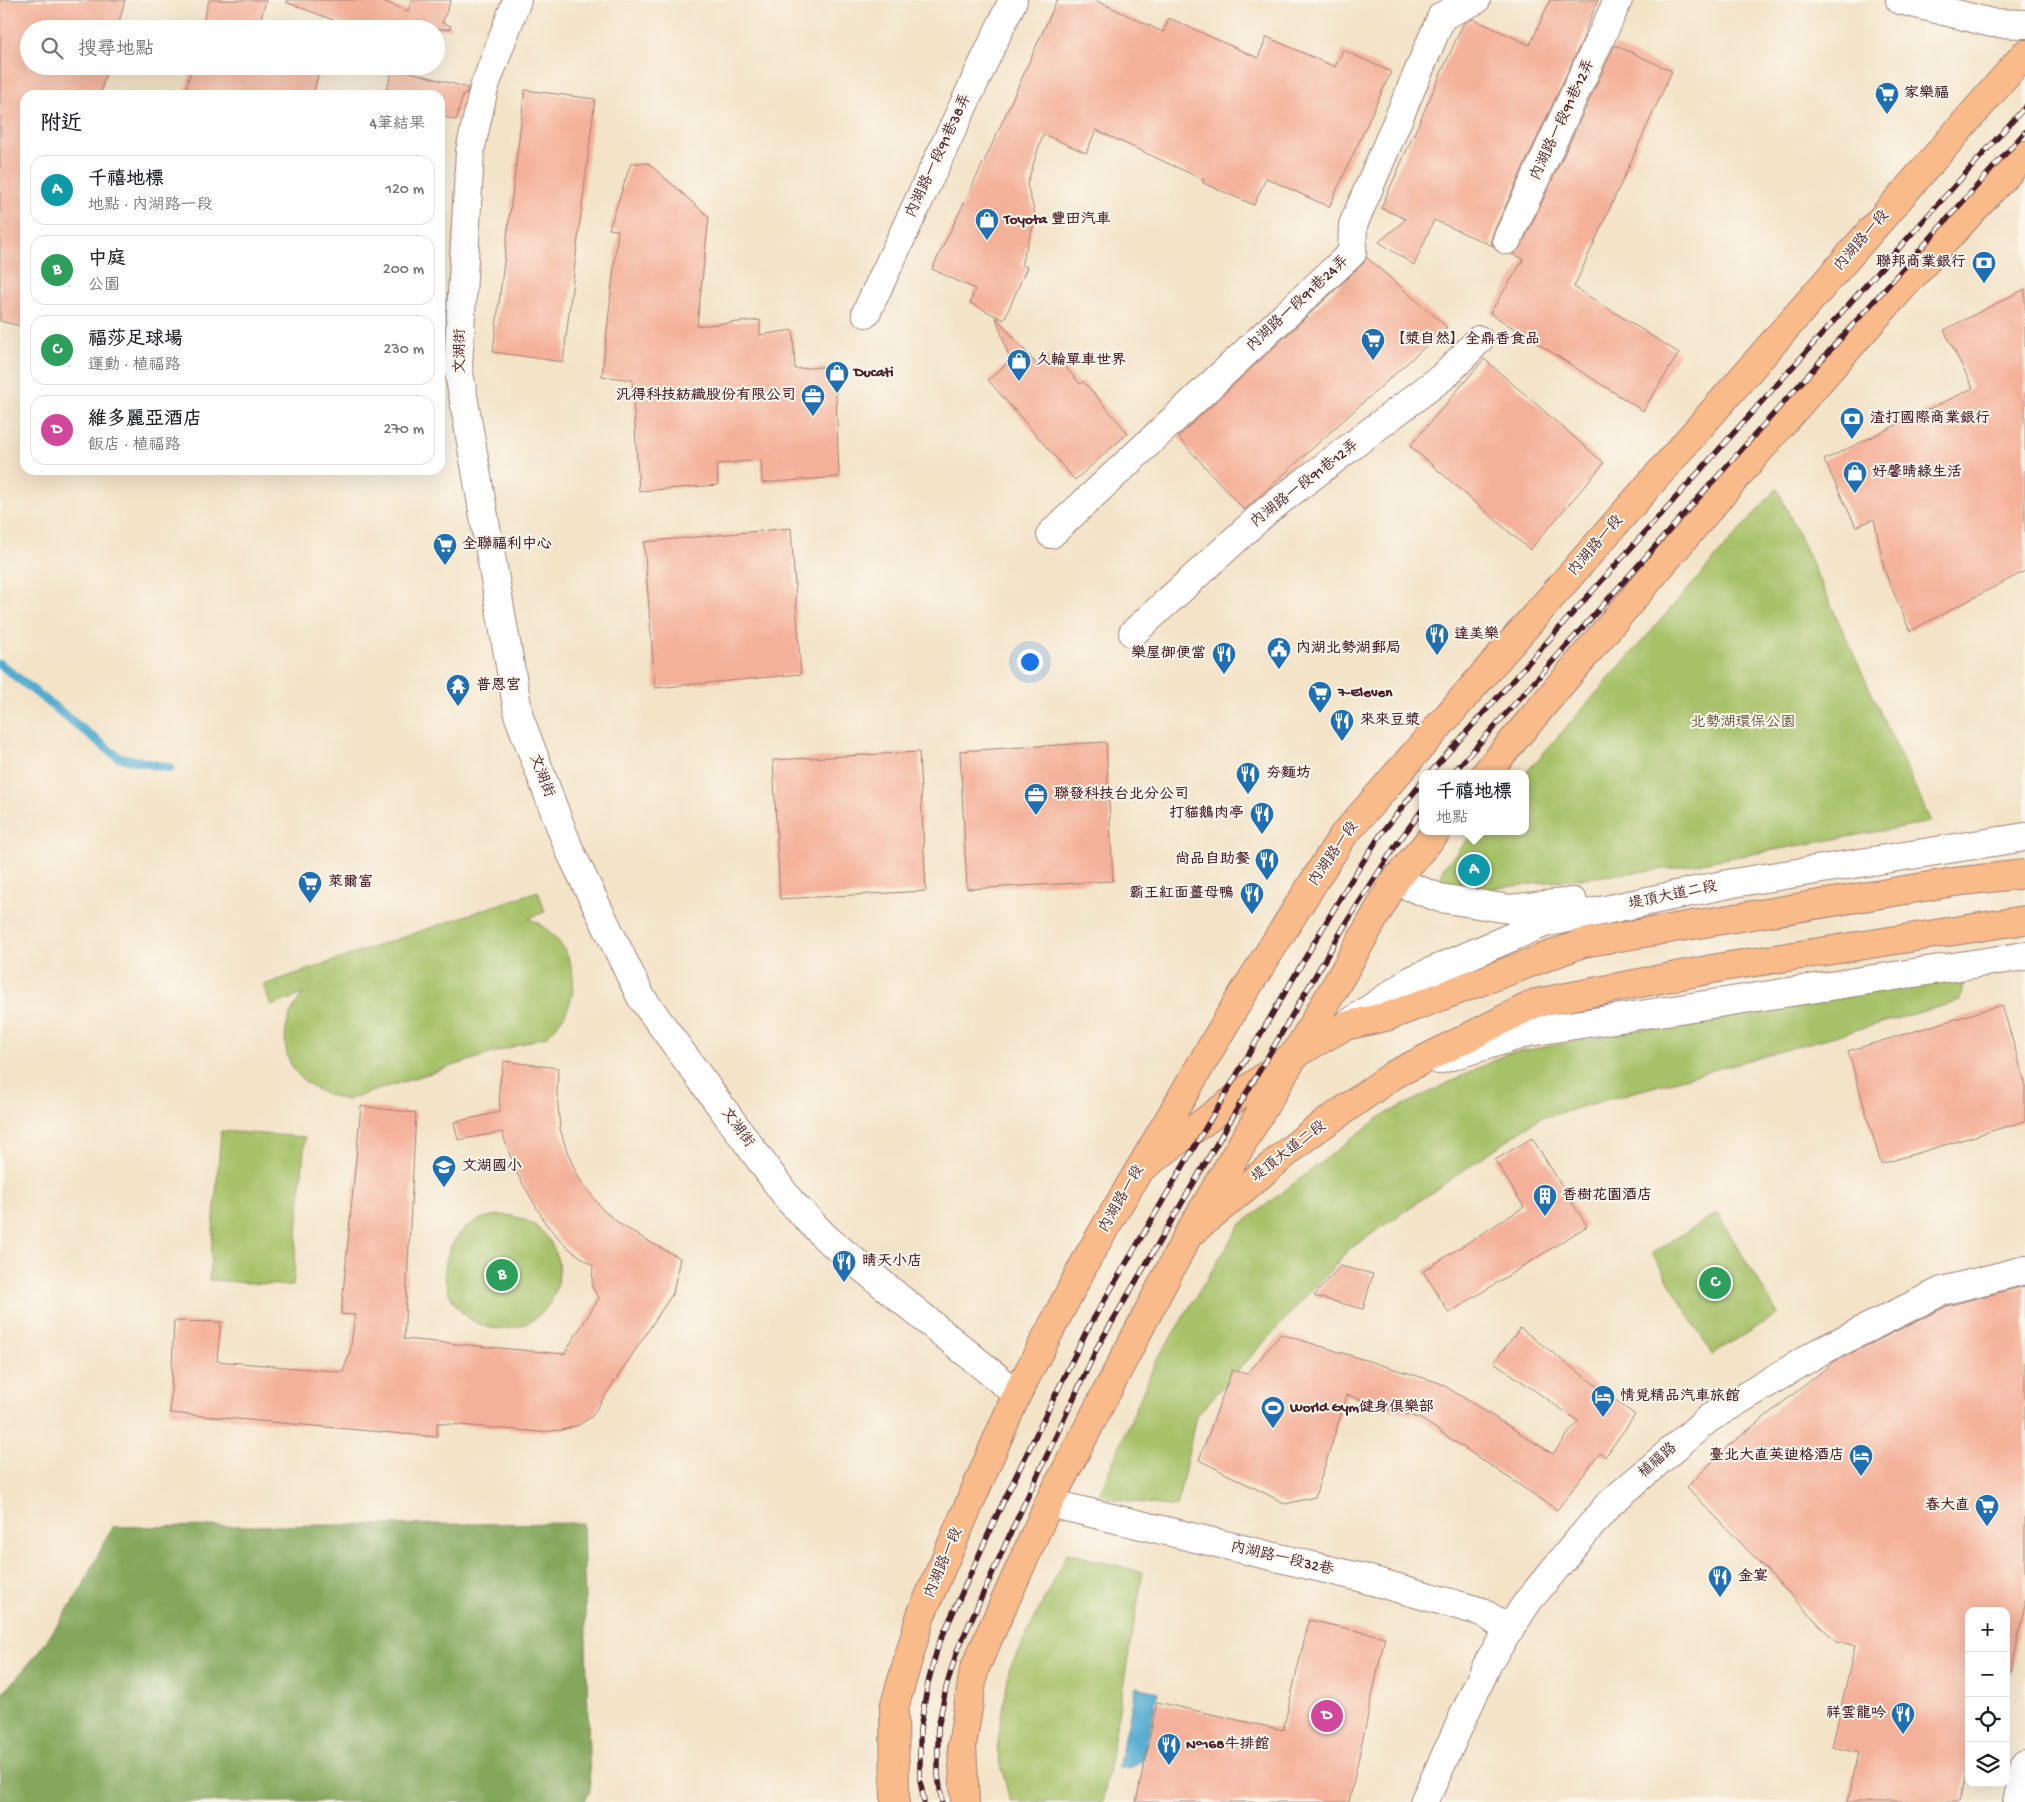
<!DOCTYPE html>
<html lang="zh-TW">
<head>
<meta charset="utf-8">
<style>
	:root { --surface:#fff; --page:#f2f2f2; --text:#202124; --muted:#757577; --line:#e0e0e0; --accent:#1f6fb2 }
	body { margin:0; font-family:"Gochi Hand","LXGW WenKai TC",sans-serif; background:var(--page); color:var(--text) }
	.controls { position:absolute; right:15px; bottom:15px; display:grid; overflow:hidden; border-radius:10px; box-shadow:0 5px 20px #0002 }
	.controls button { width:45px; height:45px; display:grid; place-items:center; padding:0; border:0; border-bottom:1px solid var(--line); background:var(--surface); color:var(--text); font:25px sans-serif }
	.you { position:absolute; left:1029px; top:661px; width:18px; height:18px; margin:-12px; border:4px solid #fff; border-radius:50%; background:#1a73e8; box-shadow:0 0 0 8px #1a73e833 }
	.badge { display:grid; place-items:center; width:32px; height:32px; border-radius:50%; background:var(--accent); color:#fff; font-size:16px; font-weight:700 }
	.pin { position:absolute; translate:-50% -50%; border:2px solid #fff; box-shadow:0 1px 5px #0006 }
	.popup { position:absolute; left:1419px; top:770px; width:110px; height:65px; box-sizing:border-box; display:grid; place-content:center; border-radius:10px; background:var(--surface); filter:drop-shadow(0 1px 4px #0005); font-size:16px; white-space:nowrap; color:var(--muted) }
	.popup b { font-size:19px; color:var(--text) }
	.popup::after { content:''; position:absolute; left:50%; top:100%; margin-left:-10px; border:10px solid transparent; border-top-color:var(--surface) }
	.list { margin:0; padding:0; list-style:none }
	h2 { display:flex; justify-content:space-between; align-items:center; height:65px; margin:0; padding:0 20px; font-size:21px }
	h2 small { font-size:16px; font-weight:400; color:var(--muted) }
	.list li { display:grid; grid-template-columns:32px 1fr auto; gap:15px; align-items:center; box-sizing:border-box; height:70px; margin:0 10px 10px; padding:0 10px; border:1px solid var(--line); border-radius:15px }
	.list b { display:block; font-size:19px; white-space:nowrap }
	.list p { margin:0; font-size:16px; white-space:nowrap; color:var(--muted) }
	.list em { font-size:16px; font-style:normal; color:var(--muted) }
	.icon { flex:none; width:28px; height:28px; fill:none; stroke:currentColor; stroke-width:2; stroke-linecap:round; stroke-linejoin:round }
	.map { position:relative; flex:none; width:2025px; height:1802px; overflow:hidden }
	.search { position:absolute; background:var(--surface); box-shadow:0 5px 20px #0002; left:20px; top:20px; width:425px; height:55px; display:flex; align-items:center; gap:12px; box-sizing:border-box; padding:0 18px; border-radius:28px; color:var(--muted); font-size:19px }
	.panel { position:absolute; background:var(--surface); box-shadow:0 5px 20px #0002; left:20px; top:90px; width:425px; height:385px; border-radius:15px }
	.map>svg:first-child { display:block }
</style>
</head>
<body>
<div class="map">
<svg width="2025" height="1802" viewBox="0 0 2025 1802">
	<rect width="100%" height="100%" fill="#fbf7ec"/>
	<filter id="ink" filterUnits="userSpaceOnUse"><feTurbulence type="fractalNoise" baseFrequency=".02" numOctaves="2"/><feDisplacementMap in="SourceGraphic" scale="10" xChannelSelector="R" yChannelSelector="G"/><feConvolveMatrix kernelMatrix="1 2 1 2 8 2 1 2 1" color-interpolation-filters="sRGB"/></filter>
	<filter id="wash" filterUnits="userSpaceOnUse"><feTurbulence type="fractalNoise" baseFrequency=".0096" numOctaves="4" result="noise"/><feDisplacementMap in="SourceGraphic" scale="20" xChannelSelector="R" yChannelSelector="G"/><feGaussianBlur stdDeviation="1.12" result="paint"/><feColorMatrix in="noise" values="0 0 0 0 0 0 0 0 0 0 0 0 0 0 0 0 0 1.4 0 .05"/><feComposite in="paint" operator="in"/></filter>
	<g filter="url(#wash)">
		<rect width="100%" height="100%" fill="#f3e3c7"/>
		<path fill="#a6c168" stroke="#78704a" d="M1777,488l154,334 -258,46 -212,24 -21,-7 3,-17 32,-37h50v-57z
			M538,891l7,21 -16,6c50,25 60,81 18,118l-201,64c-15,-4 -31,-9 -42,-19 -27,-24 -23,-61 -1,-87l-32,12 -8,-21z
			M1964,978l-4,23 -422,118 -188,130 -154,167 -19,91 -79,-10 57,-134 85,-138 140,-108 126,-63 201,-36z
			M221,1131l84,6 -12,149 -84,-6z
			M1717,1213l61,101 -66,40 -60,-101z
			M445 1272a57 57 0 1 1 114 0a57 57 0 1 1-114 0Z
			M1067,1553l76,19 -40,230h-93l-13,-54 12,-78z"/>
		<path fill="#84a75c" stroke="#676344" d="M583,1523l7,269 -6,10h-584v-106l39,-44 43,-64 30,-61z"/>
		<path fill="#52acd0" stroke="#4e667e" d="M1136,1687l22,5 -15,67 -11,8 -14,1z"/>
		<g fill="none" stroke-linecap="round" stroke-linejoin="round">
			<path stroke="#52acd0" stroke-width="9" d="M0,664l118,93 52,11"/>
		</g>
		<g id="blocks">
			<path fill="#f4b199" d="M0,0h125l-8,29h-88v37h79l-8,29h-75v232l-25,-6z
				M209,0h57l-8,29h-57z
				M286,0h94l28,11 4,-11h39l-9,23 9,3 -1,3h-93l-71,-27z
				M1057,0h38l68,32 6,-14 89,40 9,-21 68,30 8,-17 48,22 -62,135 -63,-29 -12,27 -51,-22 1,-3 -108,-50 -10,23 -43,-19 -16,50 9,34 -15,46 6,3 -23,53 -34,-17 5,-14 -43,-20 58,-120z
				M1550,0h48l-13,31 1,1 -93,201 -2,8 2,5 -59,-26 -20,45 -35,-23 27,-23 -25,-11 82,-184 10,-5 57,26z
				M1615,45l57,26 -98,216 105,66 -36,58 -153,-98 34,-54 -12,-5 9,-7z
				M192,66h128l-7,29h-129z
				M393,67l75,21 -2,7h-3l-7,25 -16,-4v-21h-55z
				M525,90l70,9 -32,263 -70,-10z
				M631,163h17l61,54 -12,109 63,-6v15l33,-5 2,39 40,-3 4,111 -77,6 -1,-23 -44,4 1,21 -79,6 -7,-111 -30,-4 16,-146 -9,-1z
				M1366,257l81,70 -203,183 -66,-73 185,-173z
				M2025,289v282l-115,60 -25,-59 -11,-53 -18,8 -32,-67 149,-72 -29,-58z
				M996,317l41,48 16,-13 27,32 3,-3 45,52 -53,47 -87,-100 22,-19z
				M1484,359l120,104 -74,87 -120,-104z
				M791,528l10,146 -146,14 -11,-146z
				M1106,742l7,139 -146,8 -7,-138z
				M919,752l7,139 -146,8 -7,-139z
				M2002,1005l23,77v39l-144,43 -33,-113z
				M504,1061l54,7 -1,26 3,35 8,25 12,26 23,30 17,14 26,16 34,18 -7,35 -82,124 -12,8 -17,5 -22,2 -103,-9v14l-267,-24 4,-92 47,1 -4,39 126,11 7,-20 5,-37 -14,-1 20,-208 55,7 -12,226 160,15 35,-56 -7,-11 1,-21 -26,-19 -21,-23 -31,-54 -13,-38 -44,8 -4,-18 46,-10 -1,-25z
				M1532,1138l55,88 -138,87 -26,-42 101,-64 -29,-47z
				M1340,1266l33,8 -10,35 -49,-13z
				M2025,1286v318l-14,68 -5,-1v-60h-37v144l-8,47h-114l12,-49 -27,-6 23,-102 -19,-3 -149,-155 41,-41 106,-84 113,-56z
				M1520,1328l115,87 -30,42 -5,-4 -43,57 -136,-91 -74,-24 -32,102 -29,7 -87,-44 33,-90 15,4 34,-40 159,49 113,71 25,-33 -84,-59z
				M1309,1620l76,17 -36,165h-213l21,-100 126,28z"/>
		</g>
	</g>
	<g filter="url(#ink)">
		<use href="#blocks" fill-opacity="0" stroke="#9e8179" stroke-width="1"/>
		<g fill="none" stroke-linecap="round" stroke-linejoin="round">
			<defs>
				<path id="minor" d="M517,0l-33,88 -14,63 -12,216 61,350 50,132 72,148 149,204 36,37 191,156
					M1900,0l92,23 33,1
					M1507,240l111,-240
					M866,313l147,-313
					M1051,534l301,-281 1,-28 89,-209 34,-16
					M1133,633l136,-124 176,-134 34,-35
					M1395,881l45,17 69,11 64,-7
					M1345,1026l67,-46 132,-57 189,-40 292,-46
					M1439,1060l90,-28 496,-76
					M1049,1503l310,74 123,35 28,18
					M1424,1802l65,-141 39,-60 80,-96 100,-86 111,-67 123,-61 83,-21
					M2017,1802l8,-37"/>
				<path id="major" d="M1485,774c177,-209 351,-421 540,-619
					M895,1802l-1,-94 27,-93 96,-221 72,-139 150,-255 103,-163 683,-783
					M965,1802l-3,-56 12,-76 75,-167 139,-268 151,-255 56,-99 42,-50"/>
				<path id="highway" d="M1139,1170l156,-116 50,-28 44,-10 194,-73 371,-61 71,-8
					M1188,1235l119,-99 88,-62 141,-71 187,-36 302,-47"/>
			</defs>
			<use href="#minor" stroke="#9e8179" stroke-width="30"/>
			<use href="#major" stroke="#9e8179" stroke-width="30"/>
			<use href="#highway" stroke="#9e8179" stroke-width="30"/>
			<use href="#minor" stroke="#fff" stroke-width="28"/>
			<use href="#major" stroke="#fabb8b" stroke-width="28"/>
			<use href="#highway" stroke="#fabb8b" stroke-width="28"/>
			<defs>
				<path id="rail" d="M1429,774l596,-667
					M1452,774l573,-642
					M924,1802l-4,-23v-50l8,-46 10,-37 59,-131 90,-185 261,-445 33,-51 42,-53
					M942,1802l-4,-27v-47l8,-40 11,-37 55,-121 86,-184 250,-426 48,-75 27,-36"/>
			</defs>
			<use href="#rail" stroke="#4a1f2b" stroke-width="5.5"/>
			<use href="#rail" stroke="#fbf7ec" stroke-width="4" stroke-dasharray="11" stroke-linecap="butt"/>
		</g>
	</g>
	<defs>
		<symbol id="supermarket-pin" viewBox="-11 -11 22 30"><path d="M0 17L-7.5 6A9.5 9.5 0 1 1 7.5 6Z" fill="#1f6fb2" stroke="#fbf7ec"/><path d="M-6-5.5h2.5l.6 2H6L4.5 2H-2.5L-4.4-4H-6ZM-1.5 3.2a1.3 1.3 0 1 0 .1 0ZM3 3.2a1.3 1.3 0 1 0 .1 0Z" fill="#fff"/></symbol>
		<symbol id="shop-pin" viewBox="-11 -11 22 30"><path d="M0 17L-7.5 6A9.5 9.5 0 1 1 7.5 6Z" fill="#1f6fb2" stroke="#fbf7ec"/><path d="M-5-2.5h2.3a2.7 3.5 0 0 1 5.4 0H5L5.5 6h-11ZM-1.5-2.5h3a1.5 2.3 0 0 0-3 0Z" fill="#fff"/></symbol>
		<symbol id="bank-pin" viewBox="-11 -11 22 30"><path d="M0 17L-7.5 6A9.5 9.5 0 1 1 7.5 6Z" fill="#1f6fb2" stroke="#fbf7ec"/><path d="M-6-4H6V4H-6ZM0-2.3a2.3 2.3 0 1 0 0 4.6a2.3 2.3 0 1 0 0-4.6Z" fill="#fff"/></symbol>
		<symbol id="office-pin" viewBox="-11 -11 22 30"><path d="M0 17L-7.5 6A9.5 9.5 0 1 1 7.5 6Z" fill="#1f6fb2" stroke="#fbf7ec"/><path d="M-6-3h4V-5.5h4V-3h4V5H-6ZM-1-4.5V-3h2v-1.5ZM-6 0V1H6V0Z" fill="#fff"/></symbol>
		<symbol id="restaurant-pin" viewBox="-11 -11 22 30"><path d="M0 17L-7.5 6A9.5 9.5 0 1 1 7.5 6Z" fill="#1f6fb2" stroke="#fbf7ec"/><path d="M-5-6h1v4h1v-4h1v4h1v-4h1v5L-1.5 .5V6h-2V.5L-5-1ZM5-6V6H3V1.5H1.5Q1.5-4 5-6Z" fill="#fff"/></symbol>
		<symbol id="civic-pin" viewBox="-11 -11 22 30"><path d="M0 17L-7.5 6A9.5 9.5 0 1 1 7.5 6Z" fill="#1f6fb2" stroke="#fbf7ec"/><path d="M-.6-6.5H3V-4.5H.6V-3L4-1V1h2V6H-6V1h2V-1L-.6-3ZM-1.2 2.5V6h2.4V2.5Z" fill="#fff"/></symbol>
		<symbol id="temple-pin" viewBox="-11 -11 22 30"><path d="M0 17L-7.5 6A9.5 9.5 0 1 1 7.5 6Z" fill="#1f6fb2" stroke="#fbf7ec"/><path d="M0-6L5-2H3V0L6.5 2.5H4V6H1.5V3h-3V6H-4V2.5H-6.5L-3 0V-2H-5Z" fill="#fff"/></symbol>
		<symbol id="school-pin" viewBox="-11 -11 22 30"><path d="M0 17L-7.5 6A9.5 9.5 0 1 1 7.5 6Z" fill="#1f6fb2" stroke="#fbf7ec"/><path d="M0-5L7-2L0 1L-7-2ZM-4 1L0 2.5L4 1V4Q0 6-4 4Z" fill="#fff"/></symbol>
		<symbol id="building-pin" viewBox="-11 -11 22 30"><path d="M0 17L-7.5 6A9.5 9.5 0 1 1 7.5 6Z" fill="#1f6fb2" stroke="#fbf7ec"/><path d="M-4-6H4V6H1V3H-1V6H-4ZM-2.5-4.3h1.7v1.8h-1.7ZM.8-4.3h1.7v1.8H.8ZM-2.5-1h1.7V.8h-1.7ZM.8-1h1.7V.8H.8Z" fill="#fff"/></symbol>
		<symbol id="hotel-pin" viewBox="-11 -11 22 30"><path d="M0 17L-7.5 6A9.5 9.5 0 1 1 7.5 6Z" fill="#1f6fb2" stroke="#fbf7ec"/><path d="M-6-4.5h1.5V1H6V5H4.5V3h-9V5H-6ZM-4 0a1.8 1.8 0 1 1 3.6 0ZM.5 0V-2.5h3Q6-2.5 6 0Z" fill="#fff"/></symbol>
		<symbol id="stadium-pin" viewBox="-11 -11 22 30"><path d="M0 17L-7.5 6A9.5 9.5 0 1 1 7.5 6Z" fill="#1f6fb2" stroke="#fbf7ec"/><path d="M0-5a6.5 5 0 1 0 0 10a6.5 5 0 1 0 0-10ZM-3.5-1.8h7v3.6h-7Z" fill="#fff"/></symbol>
	</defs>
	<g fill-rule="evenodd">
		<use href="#supermarket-pin" x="1873" y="80" width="28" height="38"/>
		<use href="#shop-pin" x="973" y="206" width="28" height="38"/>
		<use href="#bank-pin" x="1970" y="249" width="28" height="38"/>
		<use href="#supermarket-pin" x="1359" y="326" width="28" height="38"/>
		<use href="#shop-pin" x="1005" y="347" width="28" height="38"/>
		<use href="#shop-pin" x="823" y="359" width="28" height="38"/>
		<use href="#office-pin" x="799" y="382" width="28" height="38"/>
		<use href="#bank-pin" x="1838" y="405" width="28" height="38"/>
		<use href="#shop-pin" x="1841" y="459" width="28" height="38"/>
		<use href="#supermarket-pin" x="431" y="531" width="28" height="38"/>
		<use href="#restaurant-pin" x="1423" y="621" width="28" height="38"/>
		<use href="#civic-pin" x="1265" y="635" width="28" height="38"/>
		<use href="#restaurant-pin" x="1210" y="640" width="28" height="38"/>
		<use href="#temple-pin" x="444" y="672" width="28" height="38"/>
		<use href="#supermarket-pin" x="1306" y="679" width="28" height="38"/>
		<use href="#restaurant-pin" x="1328" y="707" width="28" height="38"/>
		<use href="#restaurant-pin" x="1234" y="760" width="28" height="38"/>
		<use href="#office-pin" x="1022" y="781" width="28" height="38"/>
		<use href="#restaurant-pin" x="1248" y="800" width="28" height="38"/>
		<use href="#restaurant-pin" x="1253" y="846" width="28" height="38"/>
		<use href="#supermarket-pin" x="296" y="869" width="28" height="38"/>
		<use href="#restaurant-pin" x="1238" y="880" width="28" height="38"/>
		<use href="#school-pin" x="430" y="1153" width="28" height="38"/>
		<use href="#building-pin" x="1531" y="1182" width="28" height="38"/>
		<use href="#restaurant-pin" x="830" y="1248" width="28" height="38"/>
		<use href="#hotel-pin" x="1589" y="1383" width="28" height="38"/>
		<use href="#stadium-pin" x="1259" y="1394" width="28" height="38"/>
		<use href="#hotel-pin" x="1847" y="1442" width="28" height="38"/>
		<use href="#supermarket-pin" x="1973" y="1492" width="28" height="38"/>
		<use href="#restaurant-pin" x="1706" y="1563" width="28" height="38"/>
		<use href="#restaurant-pin" x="1889" y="1700" width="28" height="38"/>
		<use href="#restaurant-pin" x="1155" y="1731" width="28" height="38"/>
	</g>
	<g text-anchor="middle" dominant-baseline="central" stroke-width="4" stroke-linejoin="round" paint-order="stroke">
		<g font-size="15" font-weight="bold" fill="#4a1f2b" stroke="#fbf7ec" text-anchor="start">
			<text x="1904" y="94">家樂福</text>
			<text x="1004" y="220">Toyota 豐田汽車</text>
			<text x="1966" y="263" text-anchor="end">聯邦商業銀行</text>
			<text x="1390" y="340">【漿自然】全鼎香食品</text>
			<text x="1036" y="361">久輪單車世界</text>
			<text x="854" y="373">Ducati</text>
			<text x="796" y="396" text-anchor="end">汎得科技紡織股份有限公司</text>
			<text x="1870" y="419">渣打國際商業銀行</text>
			<text x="1872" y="473">好馨晴綠生活</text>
			<text x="462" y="545">全聯福利中心</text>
			<text x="1454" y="635">達美樂</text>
			<text x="1296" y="649">內湖北勢湖郵局</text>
			<text x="1206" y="654" text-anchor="end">樂屋御便當</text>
			<text x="476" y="686">普恩宮</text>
			<text x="1338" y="693">7-Eleven</text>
			<text x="1360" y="721">來來豆漿</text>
			<text x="1266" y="774">夯麵坊</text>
			<text x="1054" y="795">聯發科技台北分公司</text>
			<text x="1244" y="814" text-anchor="end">打貓鵝肉亭</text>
			<text x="1250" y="860" text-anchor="end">尚品自助餐</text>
			<text x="328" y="883">萊爾富</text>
			<text x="1234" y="894" text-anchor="end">霸王紅面薑母鴨</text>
			<text x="462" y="1167">文湖國小</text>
			<text x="1562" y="1196">香樹花園酒店</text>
			<text x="862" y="1262">晴天小店</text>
			<text x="1620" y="1397">情覓精品汽車旅館</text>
			<text x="1290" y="1408">World Gym健身俱樂部</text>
			<text x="1844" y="1456" text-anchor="end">臺北大直英迪格酒店</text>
			<text x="1970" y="1506" text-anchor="end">春大直</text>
			<text x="1738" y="1577">金宴</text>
			<text x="1886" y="1714" text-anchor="end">祥雲龍吟</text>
			<text x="1186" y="1745">N°168牛排館</text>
		</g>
		<g font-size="15" fill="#4a1f2b" stroke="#fbf7ec">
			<text transform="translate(1563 120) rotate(-65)">內湖路一段91巷12弄</text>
			<text transform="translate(939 156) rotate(-65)">內湖路一段91巷38弄</text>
			<text transform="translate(1862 241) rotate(-49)">內湖路一段</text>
			<text transform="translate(1298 304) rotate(-43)">內湖路一段91巷24弄</text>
			<text transform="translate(461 351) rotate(-90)">文湖街</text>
			<text transform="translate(1305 484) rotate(-38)">內湖路一段91巷12弄</text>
			<text transform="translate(1596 546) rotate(-49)">內湖路一段</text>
			<text transform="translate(541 776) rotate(69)">文湖街</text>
			<text transform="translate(1334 854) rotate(-55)">內湖路一段</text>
			<text transform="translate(1673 896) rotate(-12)">堤頂大道二段</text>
			<text transform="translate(737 1128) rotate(54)">文湖街</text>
			<text transform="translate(1289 1152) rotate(-38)">堤頂大道二段</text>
			<text transform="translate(1122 1199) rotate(-60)">內湖路一段</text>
			<text transform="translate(1658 1461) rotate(-41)">植福路</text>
			<text transform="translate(1282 1559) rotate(13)">內湖路一段32巷</text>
			<text transform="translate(944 1563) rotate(-67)">內湖路一段</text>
		</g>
		<g font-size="15" fill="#66503d" stroke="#fbf7ec">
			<text x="1743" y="723">北勢湖環保公園</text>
		</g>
	</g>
</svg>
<div class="controls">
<button>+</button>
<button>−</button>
<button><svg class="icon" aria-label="locate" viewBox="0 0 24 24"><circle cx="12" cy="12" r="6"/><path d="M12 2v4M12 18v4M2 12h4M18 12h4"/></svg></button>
<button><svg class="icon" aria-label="layers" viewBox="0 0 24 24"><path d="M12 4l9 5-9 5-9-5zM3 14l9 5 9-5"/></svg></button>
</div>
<div class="you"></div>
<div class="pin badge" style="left:1474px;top:870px;background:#0f9aa8">A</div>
<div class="popup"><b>千禧地標</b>地點</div>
<div class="pin badge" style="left:502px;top:1275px;background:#2e9e5b">B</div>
<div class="pin badge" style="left:1715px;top:1283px;background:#2e9e5b">C</div>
<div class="pin badge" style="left:1327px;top:1716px;background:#d1479c">D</div>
<div class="search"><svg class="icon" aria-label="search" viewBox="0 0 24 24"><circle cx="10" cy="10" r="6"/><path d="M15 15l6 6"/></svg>搜尋地點</div>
<section class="panel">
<h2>附近<small>4筆結果</small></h2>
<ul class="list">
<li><span class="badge" style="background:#0f9aa8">A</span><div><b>千禧地標</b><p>地點 · 內湖路一段</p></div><em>120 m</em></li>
<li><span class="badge" style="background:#2e9e5b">B</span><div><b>中庭</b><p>公園</p></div><em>200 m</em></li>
<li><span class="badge" style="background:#2e9e5b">C</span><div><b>福莎足球場</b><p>運動 · 植福路</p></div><em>230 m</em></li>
<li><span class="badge" style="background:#d1479c">D</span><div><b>維多麗亞酒店</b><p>飯店 · 植福路</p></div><em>270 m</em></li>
</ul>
</section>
</div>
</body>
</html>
